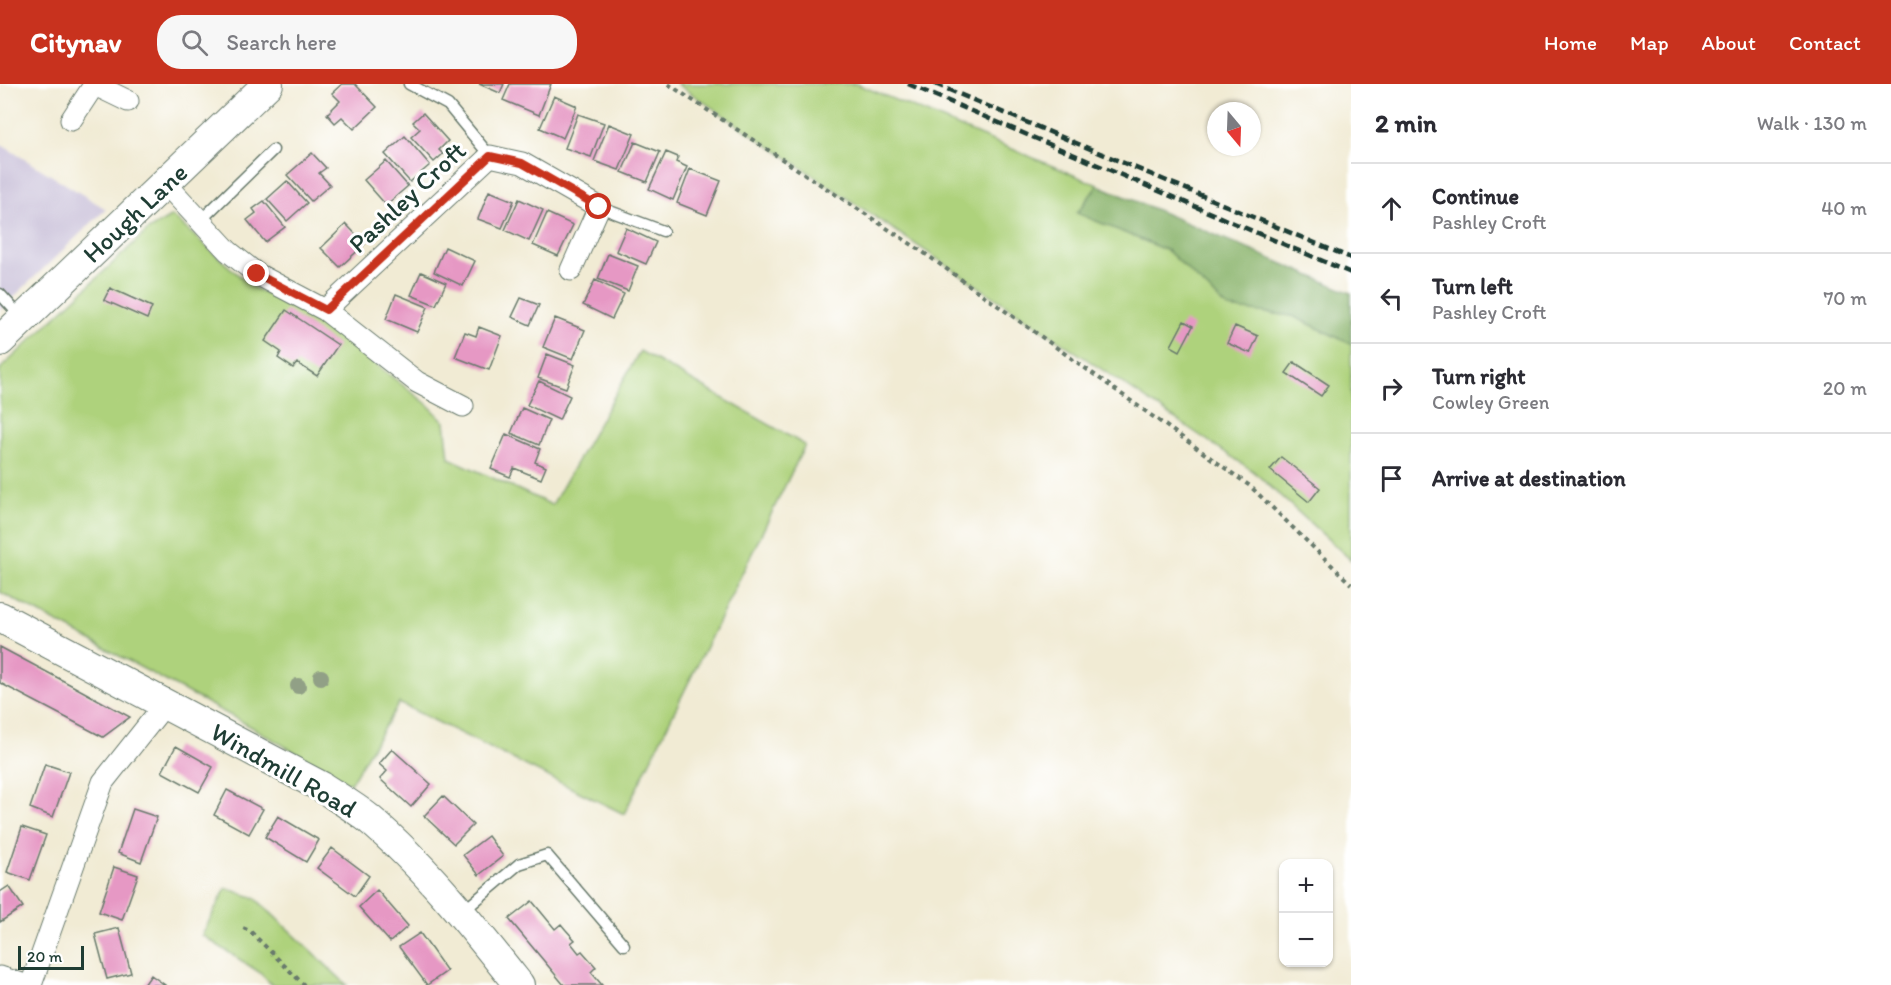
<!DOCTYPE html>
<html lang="en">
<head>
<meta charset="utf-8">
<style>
	:root { --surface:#fff; --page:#f7f7f7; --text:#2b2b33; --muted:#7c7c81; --line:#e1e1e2; --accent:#c8321e }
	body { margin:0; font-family:Itim,sans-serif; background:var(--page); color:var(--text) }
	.controls { position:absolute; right:18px; bottom:18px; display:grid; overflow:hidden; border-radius:12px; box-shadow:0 2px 4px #0004 }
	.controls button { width:54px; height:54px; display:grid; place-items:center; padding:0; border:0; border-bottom:2px solid var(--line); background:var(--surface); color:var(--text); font:30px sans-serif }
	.compass { position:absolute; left:1207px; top:18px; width:54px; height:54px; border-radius:50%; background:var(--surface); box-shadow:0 2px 4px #0004; rotate:161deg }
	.scale { position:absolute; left:18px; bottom:15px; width:66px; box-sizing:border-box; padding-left:6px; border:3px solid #1f3d34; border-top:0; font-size:16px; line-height:21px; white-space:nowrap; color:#1f3d34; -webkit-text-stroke:4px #fff; paint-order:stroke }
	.stop { position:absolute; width:18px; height:18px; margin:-14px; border:4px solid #c8321e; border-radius:50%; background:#fff }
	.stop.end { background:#c8321e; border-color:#fff; box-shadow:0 2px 6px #0008 }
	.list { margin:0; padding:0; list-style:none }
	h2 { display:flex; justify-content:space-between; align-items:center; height:78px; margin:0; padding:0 24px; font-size:26px }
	h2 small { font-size:20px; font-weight:400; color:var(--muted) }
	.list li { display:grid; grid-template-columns:39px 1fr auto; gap:18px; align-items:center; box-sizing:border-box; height:90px; padding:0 24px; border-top:2px solid var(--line) }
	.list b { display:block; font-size:22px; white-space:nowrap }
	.list p { margin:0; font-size:20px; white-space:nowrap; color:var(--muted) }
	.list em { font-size:20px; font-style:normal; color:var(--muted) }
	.icon { flex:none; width:33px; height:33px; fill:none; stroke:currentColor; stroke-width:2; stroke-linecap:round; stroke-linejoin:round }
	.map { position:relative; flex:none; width:1351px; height:901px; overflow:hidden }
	header { display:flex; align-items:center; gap:36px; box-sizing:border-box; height:84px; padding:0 30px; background:var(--accent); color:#fff }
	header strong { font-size:28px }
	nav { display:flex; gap:33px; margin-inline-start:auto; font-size:21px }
	.search { width:420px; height:54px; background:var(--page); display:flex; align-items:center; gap:15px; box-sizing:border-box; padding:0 21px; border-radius:24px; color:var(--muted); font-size:22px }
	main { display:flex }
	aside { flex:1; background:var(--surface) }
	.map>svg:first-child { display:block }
</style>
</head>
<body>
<header>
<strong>Citynav</strong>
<div class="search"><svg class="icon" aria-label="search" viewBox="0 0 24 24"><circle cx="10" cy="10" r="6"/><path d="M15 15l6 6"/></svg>Search here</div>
<nav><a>Home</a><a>Map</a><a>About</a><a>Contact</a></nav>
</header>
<main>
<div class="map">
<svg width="1351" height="901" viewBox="0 0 1351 901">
	<rect width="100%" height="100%" fill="#fff"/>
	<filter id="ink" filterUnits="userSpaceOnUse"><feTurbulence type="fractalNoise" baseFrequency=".0167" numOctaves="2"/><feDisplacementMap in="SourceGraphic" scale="12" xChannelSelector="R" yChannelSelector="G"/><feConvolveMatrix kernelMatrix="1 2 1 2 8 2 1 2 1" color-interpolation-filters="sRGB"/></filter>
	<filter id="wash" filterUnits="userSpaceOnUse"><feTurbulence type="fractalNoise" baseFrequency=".008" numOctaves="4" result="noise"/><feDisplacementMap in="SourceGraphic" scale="24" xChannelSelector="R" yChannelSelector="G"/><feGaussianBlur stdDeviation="1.35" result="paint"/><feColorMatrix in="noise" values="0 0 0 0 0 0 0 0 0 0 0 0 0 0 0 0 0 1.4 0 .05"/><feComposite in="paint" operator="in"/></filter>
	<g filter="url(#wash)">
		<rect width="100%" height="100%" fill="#f1ebd4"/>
		<path fill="#c8bfd8" d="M0,60l106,65 -106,101z"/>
		<path fill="#aed27c" stroke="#668858" stroke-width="1.5" d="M677,0h180l241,101 -21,28 91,38 60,57 65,8 58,28v216l-98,-89z
			M172,132l80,71 64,31 111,86 18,18 4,36 103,47 88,-154 165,94 -181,369 -225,-111 -49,81 -102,-59 -248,-133v-223l148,-139z
			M226,804l29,10 92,87h-75l-13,-13 -57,-37z"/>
		<path fill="#8ab46c" stroke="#547850" stroke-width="1.5" d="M1098,101l253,108v51l-58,-28 -65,-8 -60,-57 -91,-38z"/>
		<g id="blocks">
			<path fill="#e698c4" d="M342,0h13l22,23 -23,22 -12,-12 -7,6 -8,-9 13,-13 -8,-8z
				M479,0h25l-4,9z
				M510,0h41l-12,31 -36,-15z
				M554,12l23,10 -14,32 -23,-10z
				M423,29l25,28 -9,9 4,4 -9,8 -23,-25 9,-8 -7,-7z
				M578,30l26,9 -13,34 -26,-9z
				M609,40l25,10 -15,36 -25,-9z
				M405,52l25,29 -20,17 -25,-28z
				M635,58l25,10 -13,30 -25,-10z
				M666,68l12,5 -2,5 11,5 -14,33 -24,-11z
				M312,69l14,15 -7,5 11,12 -19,16 -24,-26z
				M386,77l22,25 -22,19 -22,-25z
				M690,85l31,12 -14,34 -30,-12z
				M287,97l20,22 -20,18 -20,-22z
				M489,107l25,10 -12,27 -24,-9z
				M519,115l24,11 -14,31 -24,-11z
				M264,117l21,26 -20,15 -18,-22 9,-7 -3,-4z
				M547,129l26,12 -15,31 -25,-11z
				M346,140l19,20 -25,23 -19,-19z
				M626,144l30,14 -10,22 -30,-13z
				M445,163l30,14 -12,25 -29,-14z
				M608,170l30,12 -10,25 -30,-12z
				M421,188l25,11 -10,22 -25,-10z
				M595,196l29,14 -12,25 -29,-14z
				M110,204l42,19 -5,12 -43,-19z
				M396,210l32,13 -11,25 -31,-13z
				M521,214l18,7 -9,20 -18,-8z
				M286,226l52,35 -21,31 -20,-13 -4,5 -15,-10 3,-6 -16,-11z
				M555,234l30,12 -12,29 -30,-12z
				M1184,237l9,5 -13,25 -9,-5z
				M1235,242l23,10 -8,17 -23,-10z
				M479,243l23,9 -13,34 -34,-13 10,-25 11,4z
				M547,270l28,11 -9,23 -28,-10z
				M1294,278l35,23 -8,11 -35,-23z
				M539,297l31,15 -11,24 -32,-15z
				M522,324l27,12 -10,25 -28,-12z
				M506,350l34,15 -5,13 11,5 -5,12 -27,-11 -4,9 -19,-8z
				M1281,373l39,31 -11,14 -39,-32z
				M0,563l73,39 57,31 -27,20 -103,-54z
				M176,662l37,21 -14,25 -37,-20z
				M392,665l39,35 -20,23 -31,-28 7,-8 -8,-7z
				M45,680l24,8 -16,45 -23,-9z
				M227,706l36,19 -14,25 -35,-19z
				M443,712l30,29 -19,19 -30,-28z
				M133,725l24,8 -16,45 -23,-9z
				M278,732l41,24 -13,22 -41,-25z
				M22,743l24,8 -16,45 -23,-8z
				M488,752l15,20 -24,19 -16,-20z
				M332,764l37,28 -14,20 -38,-28z
				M114,783l24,8 -16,45 -23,-8z
				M9,802l14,21 -23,15v-30z
				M377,806l31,36 -18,16 -31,-35z
				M532,817l23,28 6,-5 5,6 9,10 -4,3 8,10 3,-2 14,16 -5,5 11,13h-38l-55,-66z
				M119,844l12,45 -24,6 -12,-45z
				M420,849l27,38 -20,14 -28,-38z
				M151,891l14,10h-21z"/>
		</g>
	</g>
	<g filter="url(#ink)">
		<use href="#blocks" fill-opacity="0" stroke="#687a6c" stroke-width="1.5"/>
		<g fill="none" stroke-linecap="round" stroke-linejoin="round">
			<defs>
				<path id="lane" d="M409,0l39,21 42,51
					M599,123l64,24
					M200,137l73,-71
					M0,210l21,23
					M461,829l58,-49 28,-9 77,90"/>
				<path id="street" d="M93,0l35,17
					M71,36l23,-35
					M166,100l62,67 29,23 68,36 92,72 46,24
					M325,226l165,-154 32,7 77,44 -28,63
					M0,893l25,8
					M31,901l72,-203 62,-78"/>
				<path id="secondary" d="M0,257l268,-257
					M0,533l322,170c15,10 32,20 46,31 57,48 105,109 151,167"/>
			</defs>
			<use href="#lane" stroke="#687a6c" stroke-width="13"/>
			<use href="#street" stroke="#687a6c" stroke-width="23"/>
			<use href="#secondary" stroke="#687a6c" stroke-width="32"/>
			<path stroke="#687a6c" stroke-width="4" stroke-dasharray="4.5 4.5" stroke-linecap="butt" d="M668,0l252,166 330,236 101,98
				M243,844l7,3 54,54"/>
			<use href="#lane" stroke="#fff" stroke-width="10"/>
			<use href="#street" stroke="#fff" stroke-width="21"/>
			<use href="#secondary" stroke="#fff" stroke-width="30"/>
			<path stroke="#1f3d34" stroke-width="4.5" stroke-dasharray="9 4.5" stroke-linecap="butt" d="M908,0l443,189
				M935,0l416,174"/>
		</g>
		<g fill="#91a086">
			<circle cx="321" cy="593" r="8"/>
			<circle cx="298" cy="602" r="8"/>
		</g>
	</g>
	<g fill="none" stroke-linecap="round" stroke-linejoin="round" filter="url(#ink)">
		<path stroke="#c8321e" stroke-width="8" d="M257,190l69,36 164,-154 32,7 77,44"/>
	</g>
	<g text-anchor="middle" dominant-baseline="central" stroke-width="6" stroke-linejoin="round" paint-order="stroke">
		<g font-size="26" fill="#1f3d34" stroke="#fff">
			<text transform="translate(407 113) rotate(-43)">Pashley Croft</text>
			<text transform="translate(135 129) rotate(-43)">Hough Lane</text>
			<text transform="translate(284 686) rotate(30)">Windmill Road</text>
		</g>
	</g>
</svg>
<div class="controls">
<button>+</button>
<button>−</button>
</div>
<svg class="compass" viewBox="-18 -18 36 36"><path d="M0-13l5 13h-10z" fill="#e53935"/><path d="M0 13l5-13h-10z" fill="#7c7c81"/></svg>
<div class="scale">20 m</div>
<div class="stop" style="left:599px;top:123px"></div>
<div class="stop end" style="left:257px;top:190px"></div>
</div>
<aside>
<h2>2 min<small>Walk · 130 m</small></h2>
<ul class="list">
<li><svg class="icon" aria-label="ahead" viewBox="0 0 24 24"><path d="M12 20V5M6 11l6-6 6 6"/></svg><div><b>Continue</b><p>Pashley Croft</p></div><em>40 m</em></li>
<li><svg class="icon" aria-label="left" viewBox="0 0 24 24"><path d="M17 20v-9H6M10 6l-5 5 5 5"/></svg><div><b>Turn left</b><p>Pashley Croft</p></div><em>70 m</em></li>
<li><svg class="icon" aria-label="right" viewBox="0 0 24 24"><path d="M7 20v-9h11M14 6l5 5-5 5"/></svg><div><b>Turn right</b><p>Cowley Green</p></div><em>20 m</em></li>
<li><svg class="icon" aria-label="arrive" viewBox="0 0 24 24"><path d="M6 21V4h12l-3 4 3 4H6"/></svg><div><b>Arrive at destination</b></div></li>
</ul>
</aside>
</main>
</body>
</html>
